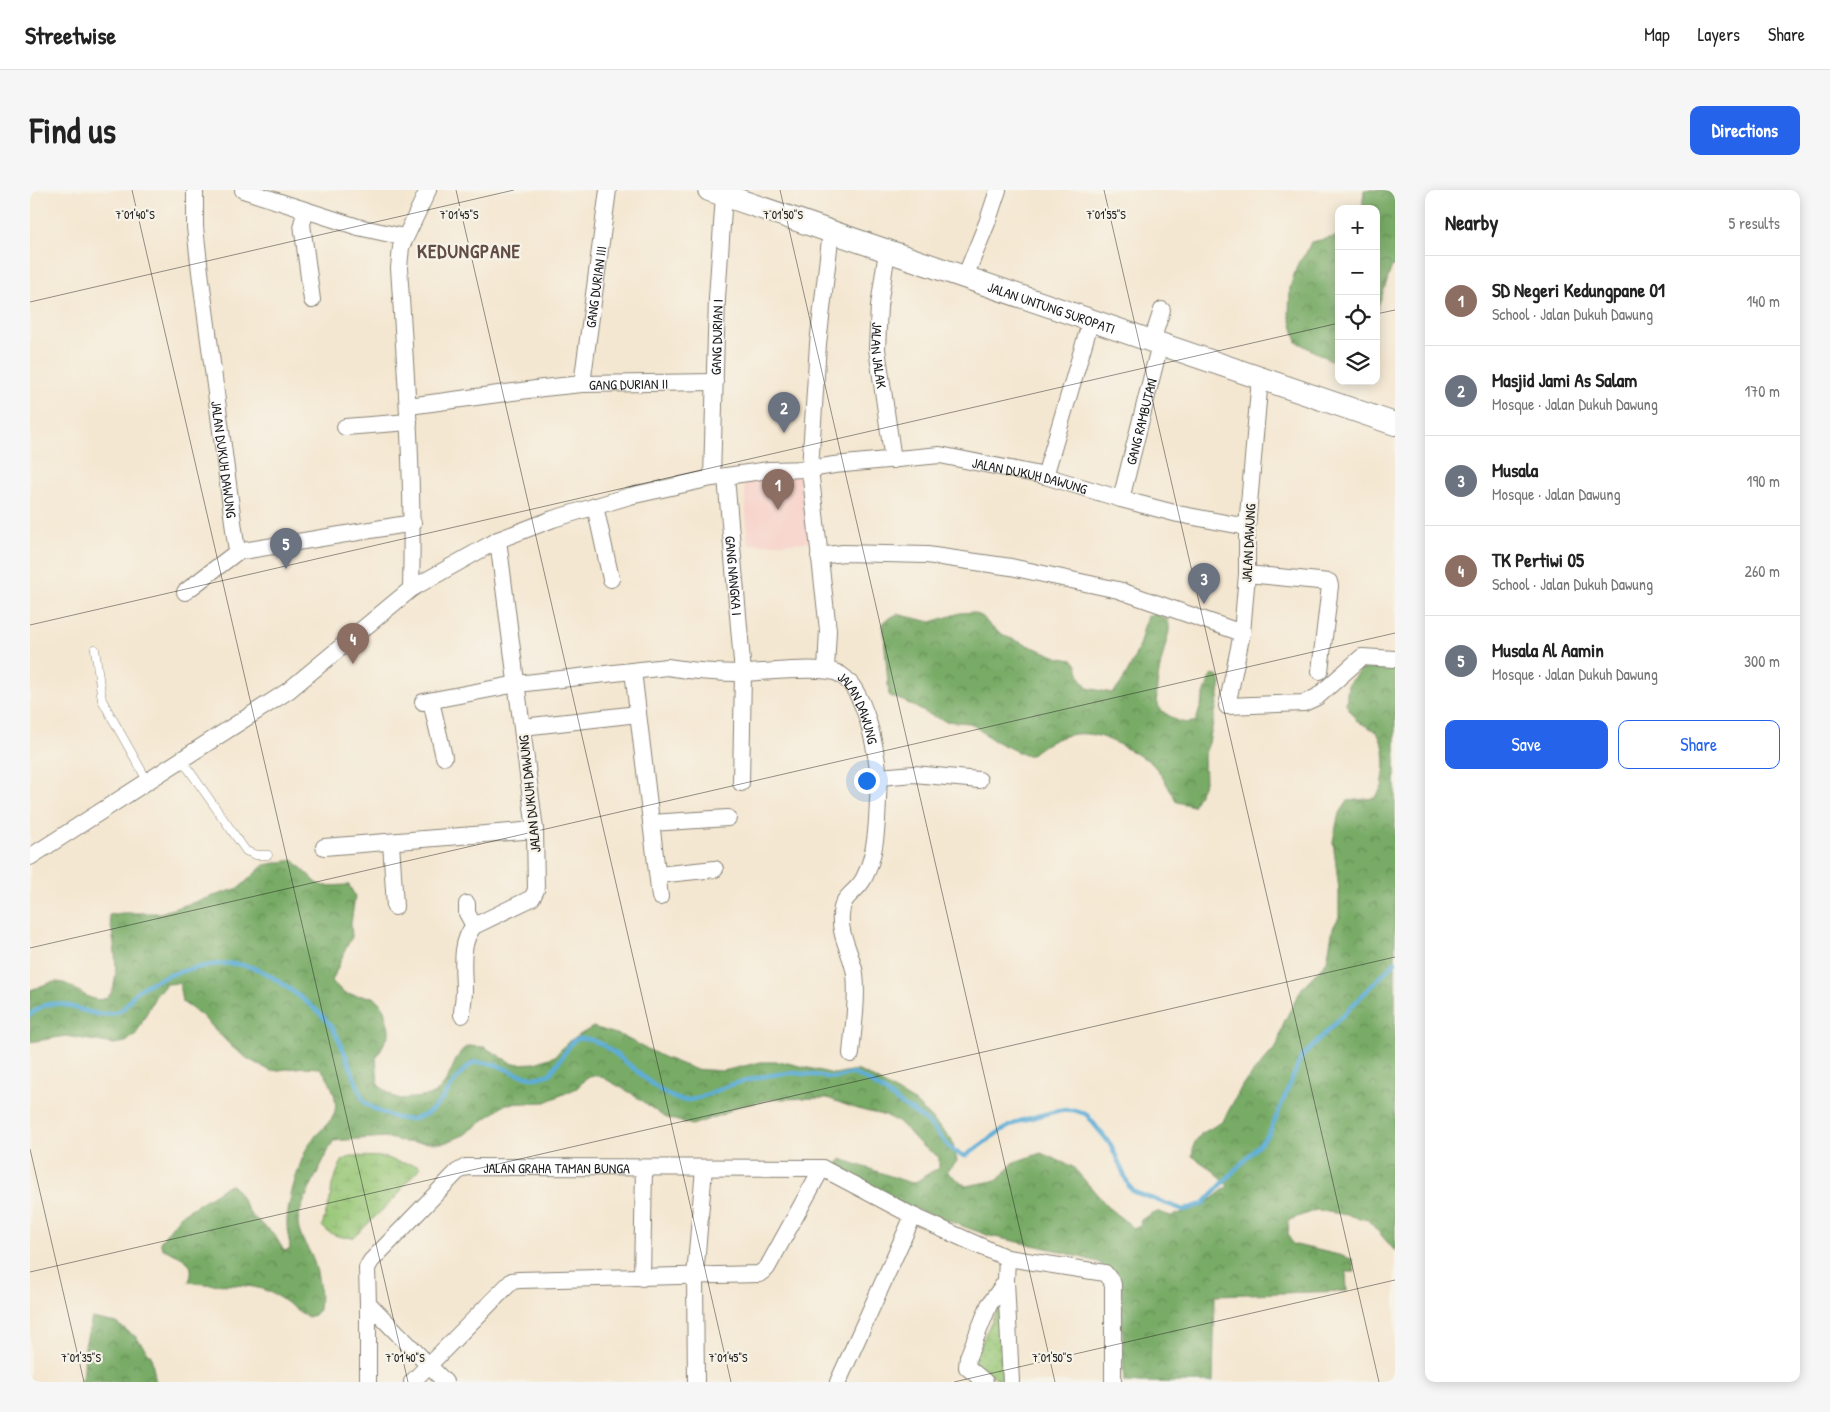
<!DOCTYPE html>
<html lang="en">
<head>
<meta charset="utf-8">
<style>
	:root { --surface:#fff; --page:#f6f6f6; --text:#222; --muted:#767676; --line:#e0e0e0; --accent:#2563eb }
	body { margin:0; font-family:"Patrick Hand",sans-serif; background:var(--page); color:var(--text) }
	.controls { position:absolute; right:15px; top:15px; display:grid; overflow:hidden; border-radius:10px; box-shadow:0 2px 12px #0003 }
	.controls button { width:45px; height:45px; display:grid; place-items:center; padding:0; border:0; border-bottom:1px solid var(--line); background:var(--surface); color:var(--text); font:25px sans-serif }
	.you { position:absolute; left:836px; top:590px; width:18px; height:18px; margin:-12px; border:4px solid #fff; border-radius:50%; background:#1a73e8; box-shadow:0 0 0 8px #1a73e833 }
	.badge { display:grid; place-items:center; width:32px; height:32px; border-radius:50%; background:var(--accent); color:#fff; font-size:16px; font-weight:700 }
	.pin { position:absolute; translate:-50% -41px; filter:drop-shadow(0 1px 2px #0008) }
	.pin::after { content:''; position:absolute; top:26px; width:18px; height:15px; background:inherit; clip-path:polygon(0 0,100% 0,50% 100%) }
	.list { margin:0; padding:0; list-style:none }
	h2 { display:flex; justify-content:space-between; align-items:center; height:65px; margin:0; padding:0 20px; font-size:21px }
	h2 small { font-size:16px; font-weight:400; color:var(--muted) }
	.list li { display:grid; grid-template-columns:32px 1fr auto; gap:15px; align-items:center; box-sizing:border-box; height:90px; padding:0 20px; border-top:1px solid var(--line) }
	.list b { display:block; font-size:19px; white-space:nowrap }
	.list p { margin:0; font-size:16px; white-space:nowrap; color:var(--muted) }
	.list em { font-size:16px; font-style:normal; color:var(--muted) }
	.actions { display:flex; gap:10px; padding:15px 20px }
	.actions a { flex:1; padding:11px 0; border:1px solid var(--accent); border-radius:10px; text-align:center; font-size:18px; color:var(--accent) }
	.actions .main { background:var(--accent); color:#fff }
	.icon { flex:none; width:28px; height:28px; fill:none; stroke:currentColor; stroke-width:2; stroke-linecap:round; stroke-linejoin:round }
	.map { position:relative; flex:none; width:1365px; height:1192px; overflow:hidden; border-radius:10px }
	header { display:flex; align-items:center; gap:30px; box-sizing:border-box; height:70px; padding:0 25px; background:var(--surface); border-bottom:1px solid var(--line) }
	header strong { font-size:24px }
	nav { display:flex; gap:28px; margin-inline-start:auto; font-size:18px }
	.intro { display:flex; align-items:center; justify-content:space-between; box-sizing:border-box; height:120px; padding:0 30px }
	h1 { margin:0; font-size:35px }
	.button { padding:12px 22px; border-radius:10px; background:var(--accent); color:#fff; font-size:18px; font-weight:700 }
	main { display:flex; gap:30px; padding:0 30px }
	aside { flex:1; background:var(--surface); border-radius:10px; box-shadow:0 2px 12px #0003 }
	.map>svg:first-child { display:block }
</style>
</head>
<body>
<header>
<strong>Streetwise</strong>
<nav><a>Map</a><a>Layers</a><a>Share</a></nav>
</header>
<div class="intro"><h1>Find us</h1><a class="button">Directions</a></div>
<main>
<div class="map">
<svg width="1365" height="1192" viewBox="0 0 1365 1192">
	<defs>
		<pattern id="grass-dots" width="8" height="8" patternUnits="userSpaceOnUse" patternTransform="scale(1.25)"><rect width="8" height="8" fill="#96c675"/><path d="M2 2h.1M6 6h.1" fill="none" stroke="#81aa65" stroke-width="1.8" stroke-linecap="round"/></pattern>
		<pattern id="forest-crowns" width="20" height="18" patternUnits="userSpaceOnUse" patternTransform="scale(1.25)"><rect width="20" height="18" fill="#78ab66"/><path d="M2 6a3 3 0 1 1 6 0M12 15a3 3 0 1 1 6 0" fill="none" stroke="#628a53"/></pattern>
		<pattern id="wetland-marsh" width="20" height="14" patternUnits="userSpaceOnUse" patternTransform="scale(1.25)"><rect width="20" height="14" fill="#96c675"/><path d="M1 5h8M5 5V1M11 12h8M15 12V8" fill="none" stroke="#81aa65"/></pattern>
	</defs>
	<rect width="100%" height="100%" fill="#f7f3e8"/>
	<filter id="ink" filterUnits="userSpaceOnUse"><feTurbulence type="fractalNoise" baseFrequency=".02" numOctaves="2"/><feDisplacementMap in="SourceGraphic" scale="10" xChannelSelector="R" yChannelSelector="G"/><feConvolveMatrix kernelMatrix="1 2 1 2 8 2 1 2 1" color-interpolation-filters="sRGB"/></filter>
	<filter id="wash" filterUnits="userSpaceOnUse"><feTurbulence type="fractalNoise" baseFrequency=".0096" numOctaves="4" result="noise"/><feDisplacementMap in="SourceGraphic" scale="20" xChannelSelector="R" yChannelSelector="G"/><feGaussianBlur stdDeviation="1.12" result="paint"/><feColorMatrix in="noise" values="0 0 0 0 0 0 0 0 0 0 0 0 0 0 0 0 0 1.4 0 .05"/><feComposite in="paint" operator="in"/></filter>
	<g filter="url(#wash)">
		<rect width="100%" height="100%" fill="#f4e7d1"/>
		<path fill="#f7d1c9" d="M777,285l4,67 -63,3 -4,-67z"/>
		<path fill="url(#grass-dots)" stroke="#597148" d="M969,1115l3,77 -29,-21z"/>
		<path fill="url(#forest-crowns)" stroke="#4a6441" d="M1334,0h31v76h-3l-16,47v-104h-14z
			M1309,46v125l-9,-1 -33,-18 -8,-28 1,-27 8,-24 8,-10 5,-11z
			M943,422l10,5 8,10 16,10 53,21 13,2 4,5 3,12 8,11 24,5c12,-8 25,-40 29,-54 2,-8 3,-15 7,-23l6,-2 12,4 3,6v7c-4,18 -18,61 -10,76 3,5 8,7 12,10 8,6 16,7 25,4l13,-42 4,-5 6,3 2,7 -12,59 -5,13 1,26 -12,24 -16,-4c-8,-13 -16,-31 -28,-41 -6,-4 -14,-7 -20,-11 -27,-16 -50,-23 -79,-8 -7,4 -14,7 -19,13h-7l-31,-15 -23,-17 -25,-2 -17,-7 -22,-12 -17,-6 -6,-74 14,-8 34,8 29,-9z
			M1331,479h34v582l-27,-31 -21,-5 -31,-5 -27,10 -1,14 4,10 47,11 13,4 3,13h-9l1,19 -132,4 -2,87h-89l-3,-101 -23,-19 -47,-13 -61,-13 -91,-33 -53,-30 -8,-9 3,-5 70,24c11,-2 17,-12 28,-14v-12l-18,-12 -13,-14 -10,-9 -12,-6 -29,-7 -30,-11 -53,1 -38,8 -12,7 -32,11 -28,-8 -33,-24 -33,-18 -12,3 -9,10 -31,14 -40,2 -42,31 -20,8 -40,-1 -19,-5 -52,4c-7,16 -35,66 -35,81 0,14 9,23 14,35 7,16 9,36 7,53l-5,5 -6,2c-16,-9 -29,-22 -46,-28 -24,-7 -48,-2 -73,-7 1,-4 3,-9 2,-13 -1,-11 -21,-16 -29,-21l-2,-6 21,-27 40,-25 5,-4 6,-1 4,4 15,26 23,19 10,17 6,-2c0,-8 -3,-15 -3,-23 -1,-20 12,-64 22,-82 7,-11 23,-21 26,-33 3,-14 -6,-33 -15,-43l-16,-1 -33,4 -23,-12 -16,-12 -32,-33 -18,-12 -3,-19 -12,1 -10,9 -21,41 -10,8 -12,2 -48,-8 -36,6v-52c8,-2 18,-8 26,-8 15,0 23,12 35,16 39,14 21,-66 18,-83l13,-2h38l79,-25 25,-23 29,-5 24,23 7,3 25,-1 6,11 -4,28 1,13 -6,11 -14,33 13,13 29,3 9,9 6,22v6l-13,24 2,27 19,14c10,-1 28,-1 36,-5 19,-9 18,-37 34,-48l17,1 29,17 22,-1 20,-7 14,-15 24,-14 27,8 43,22 31,12 29,2 38,-9h22l51,12 22,-4 10,4 50,29 36,37 5,21 -3,4 -8,6 20,15 32,-6 16,-18 27,-9 32,14 37,42 24,19 6,-2 1,-6 11,-7 7,-1 12,4 32,-10 25,-20 -13,-14 -23,-16 2,-12 7,-10 22,-13 20,-37 34,-38 7,-24 18,-34 25,-27 6,-33 6,-11v-27l-6,-49 5,-24 9,-16 28,-3 7,-11 3,-21 -1,-18 -7,-16 -20,-11 -11,-17 2,-20z
			M62,1128l24,5 20,14 15,19 5,26h-76l4,-11 1,-26z"/>
		<path fill="url(#wetland-marsh)" stroke="#597148" d="M323,966l33,1 11,5 21,3 2,3 -15,16 -7,11 -44,42c-11,2 -25,-2 -32,-11l8,-26 2,-15 8,-20 3,-5z"/>
		<g fill="none" stroke-linecap="round" stroke-linejoin="round">
			<path stroke="#5dadd7" stroke-width="4.5" d="M0,825c5,-4 12,-10 19,-11 25,-3 44,18 70,7 9,-4 12,-16 21,-22 20,-13 47,-20 71,-24 38,-7 61,10 89,32 16,12 29,23 38,41 7,14 13,31 19,46 2,5 4,12 7,17 9,10 35,20 48,18 33,-6 37,-43 63,-57l19,2 24,10 18,4 14,-4 23,-33c30,-17 79,57 110,59 16,1 38,-13 54,-17 18,-5 37,-10 56,-10 14,0 28,4 42,5 8,0 12,-7 21,-3 16,6 31,19 45,29 9,6 20,12 28,20 12,11 19,27 36,32l37,-26 18,-9 40,-11h14l12,4 25,31 18,41 5,6 50,18 19,-6 66,-70 32,-76 94,-96"/>
		</g>
	</g>
	<g filter="url(#ink)">
		<g fill="none" stroke-linecap="round" stroke-linejoin="round">
			<defs>
				<path id="service" d="M65,459l7,51 46,82
					M152,570l64,91 10,4h12"/>
				<g id="minor">
					<path id="s1" d="M165,0v37l5,45 37,280 176,-29"/>
					<path d="M213,0l115,37 46,10"/>
					<path d="M276,20l-4,14 10,76"/>
					<path id="s2" d="M857,61l-8,55 -2,43 16,111"/>
					<path d="M935,87l22,-54 11,-33"/>
					<path d="M1122,151l10,-31"/>
					<path d="M1230,188l-13,149v47l-5,59 -15,73 77,-3 13,-6 45,-40 33,2"/>
					<path id="s3" d="M552,194l26,-194"/>
					<path id="s4" d="M379,216l134,-18 39,-4 133,-2"/>
					<path d="M315,237l64,-5"/>
					<path d="M1015,286l46,-156"/>
					<path id="s5" d="M696,287l17,196 -2,110"/>
					<path id="s6" d="M682,288l5,-180 7,-103"/>
					<path id="s7" d="M1091,309l39,-155"/>
					<path d="M565,316l16,73"/>
					<path d="M789,366l24,-3 84,2 84,12 107,23 124,43"/>
					<path d="M1217,384l82,8 1,4 -10,85"/>
					<path d="M381,399c3,-107 -5,-214 -12,-321l2,-21 27,-57"/>
					<path d="M155,402l52,-40"/>
					<path d="M796,480l2,-40 -18,-161 8,-125 13,-113"/>
					<path d="M603,481l27,226"/>
					<path d="M401,511l13,56"/>
					<path id="s8" d="M393,512l94,-18 150,-17c25,4 50,6 76,6 21,0 83,-9 98,2 25,16 35,75 38,102l35,-3 65,6"/>
					<path d="M493,537l115,-13"/>
					<path d="M621,633l77,-5"/>
					<path d="M361,652l4,65"/>
					<path d="M294,657l211,-17"/>
					<path id="s9" d="M0,667l258,-166 123,-102 87,-49 55,-21 77,-23 82,-18 57,-8 41,-1 24,-4 106,-10 105,21 76,23 57,15 69,13"/>
					<path d="M628,685l57,-6"/>
					<path d="M437,714v9l7,13"/>
					<path d="M432,825c0,-8 2,-16 2,-24 0,-21 -5,-48 10,-65l58,-28 4,-8 -1,-60 -37,-290"/>
					<path d="M821,864c2,-26 7,-54 4,-80 -3,-20 -16,-38 -14,-59 1,-21 15,-21 23,-37 15,-28 13,-70 15,-101"/>
					<path d="M977,1068l-1,23 5,101"/>
					<path d="M612,1088l2,-110"/>
					<path d="M338,1192v-79"/>
					<path d="M382,1192l100,-101 7,-1 240,-6 8,-6 55,-100"/>
					<path id="s10" d="M415,1192l-77,-79 -1,-35 4,-7 86,-89 9,-5 356,1 91,48 94,42 98,15 8,11v98"/>
					<path d="M666,1192l-1,-105 9,-109"/>
					<path d="M808,1192l75,-166"/>
					<path d="M955,1192l-18,-15 1,-10 21,-52 17,-24"/>
				</g>
				<g id="secondary">
					<path id="s11" d="M679,0l686,234"/>
				</g>
			</defs>
			<use href="#service" stroke="#888276" stroke-width="9"/>
			<use href="#minor" stroke="#888276" stroke-width="18"/>
			<use href="#secondary" stroke="#888276" stroke-width="24"/>
			<use href="#service" stroke="#fff" stroke-width="8"/>
			<use href="#minor" stroke="#fff" stroke-width="16"/>
			<use href="#secondary" stroke="#fff" stroke-width="22"/>
		</g>
	</g>
	<path fill="none" stroke="#1c1c1c" stroke-width="1" stroke-opacity="0.45" d="M102,0l276,1192M426,0l275,1192M750,0l275,1192M1074,0l275,1192M0,112l484,-112M1346,124l19,-4M0,435l1309,-302M0,758l1365,-315M0,959l54,233M0,1082l1365,-315M924,1192l441,-102"/>
	<g text-anchor="middle" dominant-baseline="central" stroke-width="4.5" stroke-linejoin="round" paint-order="stroke">
		<g font-size="14" fill="#1c1c1c" stroke="#f7f3e8">
			<text stroke="none"><textPath href="#s3" startOffset="98">GANG DURIAN III</textPath></text>
			<text stroke="none"><textPath href="#s11" startOffset="362">JALAN UNTUNG SUROPATI</textPath></text>
			<text stroke="none"><textPath href="#s6" startOffset="141">GANG DURIAN I</textPath></text>
			<text stroke="none"><textPath href="#s2" startOffset="105">JALAN JALAK</textPath></text>
			<text stroke="none"><textPath href="#s4" startOffset="221">GANG DURIAN II</textPath></text>
			<text stroke="none"><textPath href="#s7" startOffset="80">GANG RAMBUTAN</textPath></text>
			<text stroke="none"><textPath href="#s1" startOffset="271">JALAN DUKUH DAWUNG</textPath></text>
			<text stroke="none"><textPath href="#s9" startOffset="1111">JALAN DUKUH DAWUNG</textPath></text>
			<text transform="translate(1218 353) rotate(-87)">JALAN DAWUNG</text>
			<text stroke="none"><textPath href="#s5" startOffset="99">GANG NANGKA I</textPath></text>
			<text stroke="none"><textPath href="#s8" startOffset="460">JALAN DAWUNG</textPath></text>
			<text transform="translate(499 604) rotate(-96)">JALAN DUKUH DAWUNG</text>
			<text stroke="none"><textPath href="#s10" startOffset="378">JALAN GRAHA TAMAN BUNGA</textPath></text>
		</g>
		<g font-size="19" font-weight="bold" letter-spacing="1" fill="#624d46" stroke="#f7f3e8">
			<text x="439" y="61">KEDUNGPANE</text>
		</g>
	</g>
	<g font-size="12" text-anchor="middle" fill="#1c1c1c" stroke="#f7f3e8" stroke-width="4.5" stroke-linejoin="round" paint-order="stroke">
		<text x="105" y="29">7°01'40"S</text>
		<text x="429" y="29">7°01'45"S</text>
		<text x="753" y="29">7°01'50"S</text>
		<text x="1076" y="29">7°01'55"S</text>
		<text x="51" y="1172">7°01'35"S</text>
		<text x="375" y="1172">7°01'40"S</text>
		<text x="698" y="1172">7°01'45"S</text>
		<text x="1022" y="1172">7°01'50"S</text>
	</g>
</svg>
<div class="controls">
<button>+</button>
<button>−</button>
<button><svg class="icon" aria-label="locate" viewBox="0 0 24 24"><circle cx="12" cy="12" r="6"/><path d="M12 2v4M12 18v4M2 12h4M18 12h4"/></svg></button>
<button><svg class="icon" aria-label="layers" viewBox="0 0 24 24"><path d="M12 4l9 5-9 5-9-5zM3 14l9 5 9-5"/></svg></button>
</div>
<div class="you"></div>
<div class="pin badge" style="left:748px;top:320px;background:#8d6e63">1</div>
<div class="pin badge" style="left:754px;top:243px;background:#6b7280">2</div>
<div class="pin badge" style="left:1174px;top:414px;background:#6b7280">3</div>
<div class="pin badge" style="left:323px;top:474px;background:#8d6e63">4</div>
<div class="pin badge" style="left:256px;top:379px;background:#6b7280">5</div>
</div>
<aside>
<h2>Nearby<small>5 results</small></h2>
<ul class="list">
<li><span class="badge" style="background:#8d6e63">1</span><div><b>SD Negeri Kedungpane 01</b><p>School · Jalan Dukuh Dawung</p></div><em>140 m</em></li>
<li><span class="badge" style="background:#6b7280">2</span><div><b>Masjid Jami As Salam</b><p>Mosque · Jalan Dukuh Dawung</p></div><em>170 m</em></li>
<li><span class="badge" style="background:#6b7280">3</span><div><b>Musala</b><p>Mosque · Jalan Dawung</p></div><em>190 m</em></li>
<li><span class="badge" style="background:#8d6e63">4</span><div><b>TK Pertiwi 05</b><p>School · Jalan Dukuh Dawung</p></div><em>260 m</em></li>
<li><span class="badge" style="background:#6b7280">5</span><div><b>Musala Al Aamin</b><p>Mosque · Jalan Dukuh Dawung</p></div><em>300 m</em></li>
</ul>
<div class="actions"><a class="main">Save</a><a>Share</a></div>
</aside>
</main>
</body>
</html>
